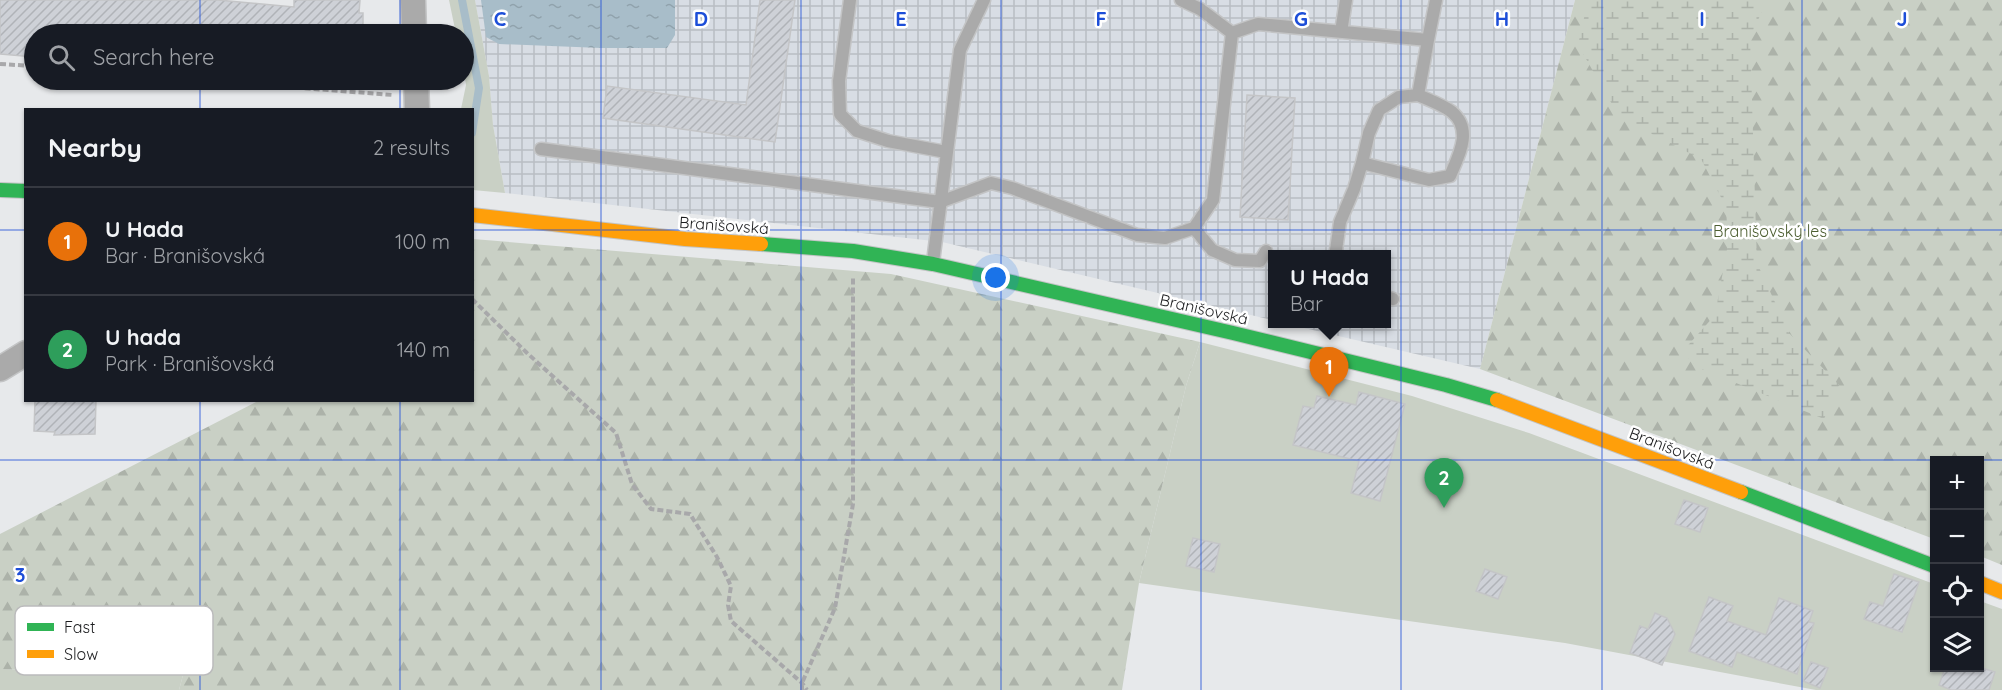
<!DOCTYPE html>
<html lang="en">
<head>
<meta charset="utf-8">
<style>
	:root { --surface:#171b24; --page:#242831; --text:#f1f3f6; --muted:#9ea1a6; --line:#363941; --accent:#b1b3b5 }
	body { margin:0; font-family:Quicksand,sans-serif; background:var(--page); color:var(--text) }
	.controls { position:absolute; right:18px; bottom:18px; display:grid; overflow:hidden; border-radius:0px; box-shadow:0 2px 4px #0004 }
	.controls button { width:54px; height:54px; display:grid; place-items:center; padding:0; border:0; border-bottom:2px solid var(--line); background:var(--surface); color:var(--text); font:30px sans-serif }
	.you { position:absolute; left:996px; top:278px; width:21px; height:21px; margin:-15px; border:4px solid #fff; border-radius:50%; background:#1a73e8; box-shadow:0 0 0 9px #1a73e833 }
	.badge { display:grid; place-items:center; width:39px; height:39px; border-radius:50%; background:var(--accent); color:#fff; font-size:20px; font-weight:700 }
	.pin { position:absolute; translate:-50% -50px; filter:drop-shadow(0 2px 3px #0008) }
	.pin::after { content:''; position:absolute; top:32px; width:21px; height:18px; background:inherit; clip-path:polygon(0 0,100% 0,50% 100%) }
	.popup { position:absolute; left:1268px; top:250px; width:123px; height:78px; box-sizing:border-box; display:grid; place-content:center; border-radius:0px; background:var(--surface); filter:drop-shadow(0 2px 4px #0005); font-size:20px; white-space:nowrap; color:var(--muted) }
	.popup b { font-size:22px; color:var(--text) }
	.popup::after { content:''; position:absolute; left:50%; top:100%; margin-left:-12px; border:12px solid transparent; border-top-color:var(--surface) }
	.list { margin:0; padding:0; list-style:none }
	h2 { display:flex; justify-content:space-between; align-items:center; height:78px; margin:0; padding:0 24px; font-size:26px }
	h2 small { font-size:20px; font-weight:400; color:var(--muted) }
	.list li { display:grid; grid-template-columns:39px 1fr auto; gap:18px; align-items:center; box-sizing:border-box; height:108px; padding:0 24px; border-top:2px solid var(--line) }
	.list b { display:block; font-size:22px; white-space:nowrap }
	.list p { margin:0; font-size:20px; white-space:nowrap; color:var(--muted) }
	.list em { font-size:20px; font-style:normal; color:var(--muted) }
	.icon { flex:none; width:33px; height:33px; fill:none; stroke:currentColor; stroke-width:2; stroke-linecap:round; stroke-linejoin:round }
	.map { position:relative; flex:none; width:2002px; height:690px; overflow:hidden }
	.search { position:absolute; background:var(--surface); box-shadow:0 2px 4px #0004; left:24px; top:24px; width:450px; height:66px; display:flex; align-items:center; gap:15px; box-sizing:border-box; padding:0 21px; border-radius:33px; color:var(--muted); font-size:22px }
	.panel { position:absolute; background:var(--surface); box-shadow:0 2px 4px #0004; left:24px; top:108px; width:450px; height:294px; border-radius:0px }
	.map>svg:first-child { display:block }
</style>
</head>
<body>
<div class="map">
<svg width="2002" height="690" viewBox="0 0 2002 690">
	<defs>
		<pattern id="industrial-grid" width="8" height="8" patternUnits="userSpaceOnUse" patternTransform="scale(1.5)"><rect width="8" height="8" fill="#d8dde4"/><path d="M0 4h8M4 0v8" fill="none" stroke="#b9bdc3"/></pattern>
		<pattern id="forest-firs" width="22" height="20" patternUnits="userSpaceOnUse" patternTransform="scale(1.5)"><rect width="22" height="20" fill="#c9d0c5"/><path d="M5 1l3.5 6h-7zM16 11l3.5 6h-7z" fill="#acb2a9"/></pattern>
		<pattern id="wetland-marsh" width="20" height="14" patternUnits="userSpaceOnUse" patternTransform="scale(1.5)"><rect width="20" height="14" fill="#c9d0c5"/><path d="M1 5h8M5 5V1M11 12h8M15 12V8" fill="none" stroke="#acb2a9"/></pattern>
		<pattern id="water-ripples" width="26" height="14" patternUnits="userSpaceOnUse" patternTransform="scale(1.5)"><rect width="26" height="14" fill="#a8bdc9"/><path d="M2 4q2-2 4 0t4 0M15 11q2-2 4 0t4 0" fill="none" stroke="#90a2ac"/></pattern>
		<pattern id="building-hatch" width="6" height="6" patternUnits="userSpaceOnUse" patternTransform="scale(1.5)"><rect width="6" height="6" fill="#ced1d7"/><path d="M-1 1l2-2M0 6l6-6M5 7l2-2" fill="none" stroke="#b0b3b8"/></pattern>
	</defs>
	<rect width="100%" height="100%" fill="#e7e9eb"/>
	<path fill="url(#industrial-grid)" d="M475,0h1100l-95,369 -193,-45h99v-69h-114v65l-330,-78 -437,-49 -12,-68 -4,-49z"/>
	<path fill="#c9d0c5" d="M449,0h26l14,76 4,49 12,68 -32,-3 -1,-80 -11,-1 5,-24 -2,-13v-38h-8z
		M1200,342l212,54 117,37 405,151v84h46v-67l22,8v81h-186l-251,-47 -426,-60 47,-197z
		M0,669l183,6 -4,15h-179z"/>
	<path fill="url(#forest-firs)" d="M1575,0h427v565l-22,-9v-96h-46v79l-454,-170z
		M473,239l418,35 309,68 -14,44 -47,197 -17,107h-943l4,-15 -183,-6v-135l258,-133 214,-1z"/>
	<path fill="url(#wetland-marsh)" d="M1588,0h179l-17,38 7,225 32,70 50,52 -15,34 -127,-52 -15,-15 33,-37 13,-71 -2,-37 -25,-48 -81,-41 -42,-73z"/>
	<path fill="url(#water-ripples)" d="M481,0h194v35l-8,13h-66l-102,-4 -13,-7z"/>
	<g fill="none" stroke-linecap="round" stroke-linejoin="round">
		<path stroke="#a8bdc9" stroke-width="8" d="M462,0l17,88 -7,45"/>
	</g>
	<path fill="url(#building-hatch)" stroke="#c4c5c7" stroke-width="1.5" d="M0,0h218l76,7v-7h66l-1,13h4v21h-329v23l-34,-3z
		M760,0h35l-20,142 -172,-24 4,-32 139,19z
		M1247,95l48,3 -7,122 -48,-3z
		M1359,392l46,12 -25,97 -29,-8 8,-32 -66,-16 10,-39 11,2 3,-12 39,9z
		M35,400h61l-1,34 -41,1 1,-3 -21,-1z
		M1684,500l24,8 -8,24 -25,-8z
		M1193,538l27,6 -6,28 -28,-6z
		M1485,569l22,8 -9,22 -22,-8z
		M1894,574l25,8 -17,50 -38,-13 6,-17 13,4z
		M1709,597l24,9 -6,15 39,14 13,-37 34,13 -4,11 5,1 -17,51 -60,-22 -5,15 -43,-16z
		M1655,613l12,5 8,16 -13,31 -32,-12 10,-27 8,3z
		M1811,662l17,6 -8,20 -17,-7z
		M1945,668h37l13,4 -6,18h-38l-12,-5z"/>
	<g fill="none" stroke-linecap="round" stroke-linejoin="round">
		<defs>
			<path id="lane" d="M850,0l-11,81 1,33 17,17 31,10 58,11
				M1341,32l5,-32
				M1232,33l26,-9 170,16 8,-40
				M541,149l399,53 51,-19 21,5 125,47 28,3 29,-10 19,-28 19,-167 -32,-24 -19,-9
				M1362,163l67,17 21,-4c9,-21 23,-46 2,-64 -9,-7 -23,-12 -34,-17l10,-55
				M1194,228l18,22 23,10 25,1 6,-10
				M1338,255l-2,-5 4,-28 14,-33 8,-26 7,-30 10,-23 20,-13 19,-2
				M933,262l27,-212 24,-50
				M1386,297l7,2"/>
			<path id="street" d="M413,0l1,34
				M416,80l1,30
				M0,369l26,-16"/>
			<path id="fast" d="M0,190l26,1
				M761,244l92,7 80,13 300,69 213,52 51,15
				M1741,492l193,74"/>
			<path id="slow" d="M472,215l213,24 76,5
				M1497,400l244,92
				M1980,583l22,9"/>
		</defs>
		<use href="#lane" stroke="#c3c4c5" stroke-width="15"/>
		<use href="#street" stroke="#c3c4c5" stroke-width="27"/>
		<use href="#fast" stroke="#c3c4c5" stroke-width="16"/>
		<use href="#slow" stroke="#c3c4c5" stroke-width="16"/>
		<path stroke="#a8a8aa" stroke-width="4" stroke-dasharray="6 3" stroke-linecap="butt" d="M0,64l34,2
			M197,80l196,15
			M472,299l55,54 89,80 16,51 19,25 39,5 27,43 14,29 -3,19 3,16 71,62 5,7
			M802,690v-7l33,-75 18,-104v-226"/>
		<use href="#lane" stroke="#aaa" stroke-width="12"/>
		<use href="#street" stroke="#aaa" stroke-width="24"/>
		<use href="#fast" stroke="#30b455" stroke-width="14"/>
		<use href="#slow" stroke="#ff9f0a" stroke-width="14"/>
	</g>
	<path fill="none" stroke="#1d4ed8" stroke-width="1.5" stroke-opacity="0.55" d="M200,0v34M400,0v34M601,0v690M801,0v690M1001,0v690M1201,0v690M1401,0v690M1602,0v690M1802,0v690M200,80v30M400,80v30M0,230h26M472,230h1530M200,400v290M400,400v290M0,460h2002"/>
	<g text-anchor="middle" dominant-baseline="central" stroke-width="5" stroke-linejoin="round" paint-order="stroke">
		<g font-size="16" fill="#1c1d1f" stroke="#fff">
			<text transform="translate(724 225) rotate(4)">Branišovská</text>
			<text transform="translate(1204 309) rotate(13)">Branišovská</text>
			<text transform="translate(1672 448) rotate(21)">Branišovská</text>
		</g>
		<g font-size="16" fill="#4d5f32" stroke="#fff">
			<text x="1770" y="231">Branišovský les</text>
		</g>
	</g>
	<rect x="15" y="606" width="198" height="69" rx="9" fill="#fff" stroke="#bbbbbc" stroke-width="1.5"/>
	<rect x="27" y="623" width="27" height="8" fill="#30b455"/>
	<rect x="27" y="650" width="27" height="8" fill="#ff9f0a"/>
	<g font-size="16" fill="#1c1d1f">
		<text x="64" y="633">Fast</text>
		<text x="64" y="660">Slow</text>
	</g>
	<g font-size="20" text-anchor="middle" font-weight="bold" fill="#1d4ed8" stroke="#fff" stroke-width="5" stroke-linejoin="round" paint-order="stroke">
		<text x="500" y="26">C</text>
		<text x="701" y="26">D</text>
		<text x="901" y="26">E</text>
		<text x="1101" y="26">F</text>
		<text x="1301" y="26">G</text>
		<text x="1502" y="26">H</text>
		<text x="1702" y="26">I</text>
		<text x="1902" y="26">J</text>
		<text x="20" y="582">3</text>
	</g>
</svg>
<div class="controls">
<button>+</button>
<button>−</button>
<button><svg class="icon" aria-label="locate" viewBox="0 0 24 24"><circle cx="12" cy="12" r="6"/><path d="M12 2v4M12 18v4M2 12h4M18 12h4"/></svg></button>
<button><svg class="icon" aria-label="layers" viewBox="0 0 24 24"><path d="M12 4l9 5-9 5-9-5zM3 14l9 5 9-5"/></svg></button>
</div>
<div class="you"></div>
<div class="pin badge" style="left:1329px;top:397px;background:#e8710a">1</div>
<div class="popup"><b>U Hada</b>Bar</div>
<div class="pin badge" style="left:1444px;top:508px;background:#2e9e5b">2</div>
<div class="search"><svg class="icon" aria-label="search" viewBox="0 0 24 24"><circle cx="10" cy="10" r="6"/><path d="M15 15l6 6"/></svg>Search here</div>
<section class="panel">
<h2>Nearby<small>2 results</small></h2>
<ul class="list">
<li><span class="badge" style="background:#e8710a">1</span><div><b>U Hada</b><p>Bar · Branišovská</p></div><em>100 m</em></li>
<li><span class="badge" style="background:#2e9e5b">2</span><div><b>U hada</b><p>Park · Branišovská</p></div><em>140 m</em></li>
</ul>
</section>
</div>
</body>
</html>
